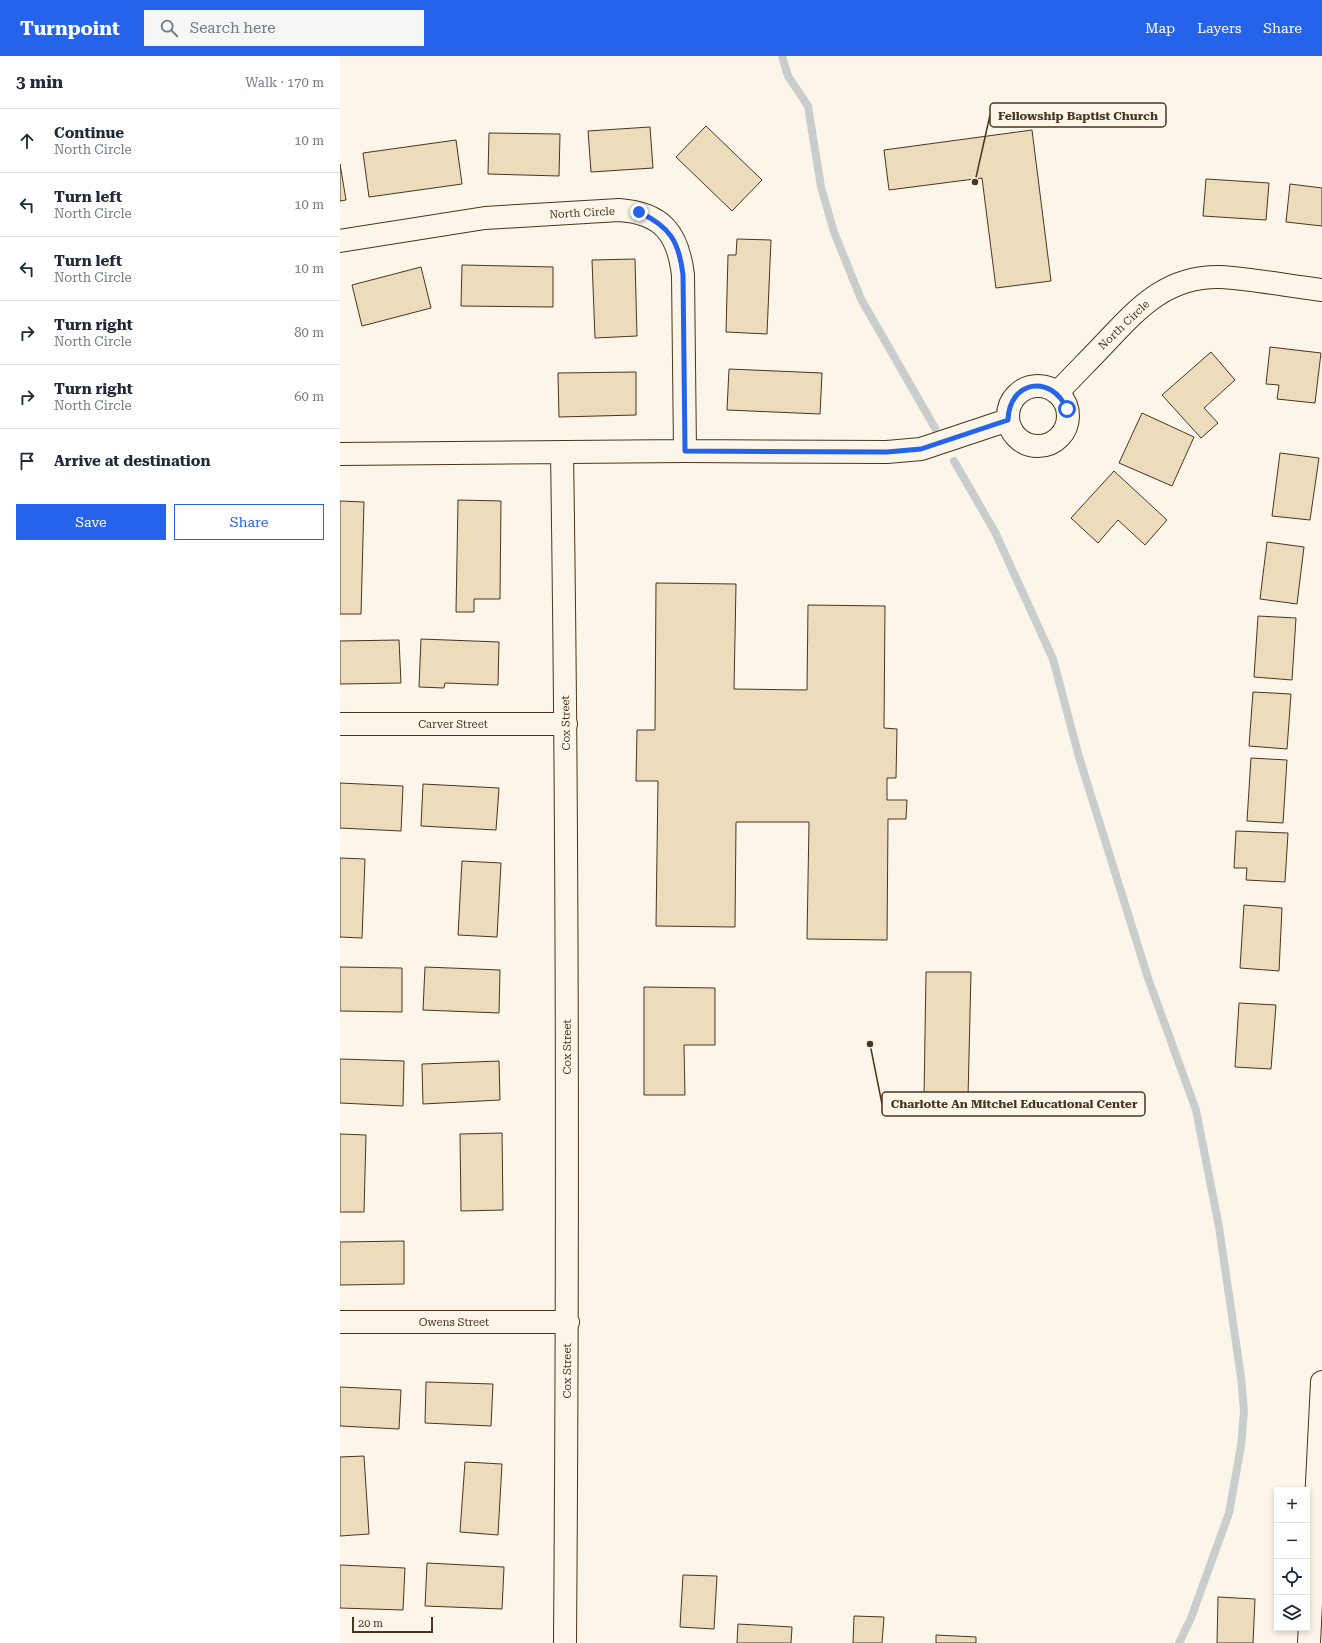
<!DOCTYPE html>
<html lang="en">
<head>
<meta charset="utf-8">
<style>
	:root { --surface:#fff; --page:#f6f6f7; --text:#1f2937; --muted:#747a83; --line:#e0e1e3; --accent:#2563eb }
	body { margin:0; font-family:"Roboto Serif",serif; background:var(--page); color:var(--text) }
	.controls { position:absolute; right:12px; bottom:12px; display:grid; overflow:hidden; border-radius:0px; box-shadow:0 2px 6px #0003 }
	.controls button { width:36px; height:36px; display:grid; place-items:center; padding:0; border:0; border-bottom:1px solid var(--line); background:var(--surface); color:var(--text); font:20px sans-serif }
	.scale { position:absolute; left:12px; bottom:10px; width:81px; box-sizing:border-box; padding-left:4px; border:2px solid #4a3520; border-top:0; font-size:11px; line-height:14px; white-space:nowrap; color:#4a3520; -webkit-text-stroke:3px #fbf6e9; paint-order:stroke }
	.stop { position:absolute; width:12px; height:12px; margin:-9px; border:3px solid #2563eb; border-radius:50%; background:#fff }
	.stop.end { background:#2563eb; border-color:#fff; box-shadow:0 1px 4px #0008 }
	.list { margin:0; padding:0; list-style:none }
	h2 { display:flex; justify-content:space-between; align-items:center; height:52px; margin:0; padding:0 16px; font-size:17px }
	h2 small { font-size:13px; font-weight:400; color:var(--muted) }
	.list li { display:grid; grid-template-columns:26px 1fr auto; gap:12px; align-items:center; box-sizing:border-box; height:64px; padding:0 16px; border-top:1px solid var(--line) }
	.list b { display:block; font-size:15px; white-space:nowrap }
	.list p { margin:0; font-size:13px; white-space:nowrap; color:var(--muted) }
	.list em { font-size:13px; font-style:normal; color:var(--muted) }
	.actions { display:flex; gap:8px; padding:12px 16px }
	.actions a { flex:1; padding:9px 0; border:1px solid var(--accent); border-radius:0px; text-align:center; font-size:14px; color:var(--accent) }
	.actions .main { background:var(--accent); color:#fff }
	.icon { flex:none; width:22px; height:22px; fill:none; stroke:currentColor; stroke-width:2; stroke-linecap:round; stroke-linejoin:round }
	.map { position:relative; flex:none; width:982px; height:1587px; overflow:hidden }
	header { display:flex; align-items:center; gap:24px; box-sizing:border-box; height:56px; padding:0 20px; background:var(--accent); color:#fff }
	header strong { font-size:19px }
	nav { display:flex; gap:22px; margin-inline-start:auto; font-size:14px }
	.search { width:280px; height:36px; background:var(--page); display:flex; align-items:center; gap:10px; box-sizing:border-box; padding:0 14px; border-radius:0px; color:var(--muted); font-size:15px }
	main { display:flex }
	aside { flex:1; background:var(--surface) }
	.map>svg:first-child { display:block }
</style>
</head>
<body>
<header>
<strong>Turnpoint</strong>
<div class="search"><svg class="icon" aria-label="search" viewBox="0 0 24 24"><circle cx="10" cy="10" r="6"/><path d="M15 15l6 6"/></svg>Search here</div>
<nav><a>Map</a><a>Layers</a><a>Share</a></nav>
</header>
<main>
<aside>
<h2>3 min<small>Walk · 170 m</small></h2>
<ul class="list">
<li><svg class="icon" aria-label="ahead" viewBox="0 0 24 24"><path d="M12 20V5M6 11l6-6 6 6"/></svg><div><b>Continue</b><p>North Circle</p></div><em>10 m</em></li>
<li><svg class="icon" aria-label="left" viewBox="0 0 24 24"><path d="M17 20v-9H6M10 6l-5 5 5 5"/></svg><div><b>Turn left</b><p>North Circle</p></div><em>10 m</em></li>
<li><svg class="icon" aria-label="left" viewBox="0 0 24 24"><path d="M17 20v-9H6M10 6l-5 5 5 5"/></svg><div><b>Turn left</b><p>North Circle</p></div><em>10 m</em></li>
<li><svg class="icon" aria-label="right" viewBox="0 0 24 24"><path d="M7 20v-9h11M14 6l5 5-5 5"/></svg><div><b>Turn right</b><p>North Circle</p></div><em>80 m</em></li>
<li><svg class="icon" aria-label="right" viewBox="0 0 24 24"><path d="M7 20v-9h11M14 6l5 5-5 5"/></svg><div><b>Turn right</b><p>North Circle</p></div><em>60 m</em></li>
<li><svg class="icon" aria-label="arrive" viewBox="0 0 24 24"><path d="M6 21V4h12l-3 4 3 4H6"/></svg><div><b>Arrive at destination</b></div></li>
</ul>
<div class="actions"><a class="main">Save</a><a>Share</a></div>
</aside>
<div class="map">
<svg width="982" height="1587" viewBox="0 0 982 1587">
	<rect width="100%" height="100%" fill="#fbf6e9"/>
	<g fill="none" stroke-linecap="round" stroke-linejoin="round">
		<path stroke="#c9cecd" stroke-width="8" d="M442,0l6,20 20,30 13,81 13,45 27,67 74,129
			M614,405l41,71 58,127 26,98 69,221 48,132 23,117 22,150 3,34 -3,35 -12,67 -38,105 -12,25"/>
	</g>
	<path fill="#ecdcbc" stroke="#4a3520" d="M366,70l56,54 -30,31 -56,-54z
		M310,71l3,41 -62,4 -3,-41z
		M692,74l19,151 -55,7 -14,-110 -93,12 -5,-40z
		M149,77l71,1 -1,42 -71,-2z
		M116,84l6,44 -93,13 -6,-44z
		M0,108l6,36 -6,1z
		M866,123l63,4 -3,37 -63,-4z
		M950,128l32,4v38l-36,-4z
		M397,183l34,1 -4,94 -41,-2 2,-77h8z
		M295,203l2,77 -42,2 -3,-78z
		M122,209l91,2v40l-92,-1z
		M81,211l10,41 -69,18 -10,-41z
		M930,291l51,6 -6,50 -38,-4 2,-14 -13,-1z
		M871,296l24,28 -31,28 14,15 -17,15 -39,-43z
		M389,313l93,4 -2,41 -93,-4z
		M296,316v43l-77,2 -1,-44z
		M802,357l52,24 -22,49 -53,-23z
		M940,397l39,5 -9,62 -38,-4z
		M774,415l53,49 -22,25 -27,-25 -20,23 -27,-25z
		M118,444l43,1 -1,98h-26v13h-18z
		M0,445l24,1 -3,112h-21z
		M927,486l37,5 -7,57 -37,-5z
		M316,527l80,1 -2,105 73,1 1,-85 77,1 -1,122 13,1 -1,49h-9v22h20l-1,19h-18l-1,121 -80,-1 2,-117h-73l-1,105 -79,-1 2,-145h-22l1,-51h18z
		M918,560l38,2 -4,62 -38,-3z
		M81,583l78,3 -1,43 -53,-2 -1,5 -25,-1z
		M59,584l2,43 -61,1v-43z
		M913,636l38,2 -4,55 -38,-3z
		M911,702l36,2 -4,63 -36,-2z
		M0,727l63,3 -2,45 -61,-3z
		M83,728l76,4 -3,42 -75,-4z
		M896,775l52,2 -3,49 -39,-2 1,-12h-13z
		M0,802l25,1 -3,79 -22,-1z
		M122,805l39,2 -4,74 -39,-2z
		M904,849l38,3 -3,63 -39,-3z
		M0,911l62,1v44l-62,-1z
		M85,911l75,3 -1,43 -76,-3z
		M586,916h45l-3,126h-44z
		M304,931l71,1v57h-31l1,50h-41z
		M899,947l37,2 -5,64 -36,-2z
		M0,1003l64,2 -1,45 -63,-3z
		M159,1005l1,39 -77,4 -1,-40z
		M162,1077l1,77 -42,1 -1,-77z
		M0,1078l26,1 -2,77h-24z
		M64,1185v43l-64,1v-43z
		M86,1326l67,2 -2,42 -66,-3z
		M0,1331l61,3 -2,39 -59,-3z
		M24,1400l5,78 -29,2v-79z
		M125,1406l37,2 -4,71 -38,-3z
		M87,1507l77,4 -2,42 -77,-3z
		M0,1509l65,3 -2,42 -63,-2z
		M343,1519l34,1 -3,53 -34,-2z
		M878,1541l37,2 -2,44h-36z
		M514,1560l30,1 -2,26h-29z
		M398,1568l54,3 -1,16h-54z
		M596,1579l40,2v6h-40z"/>
	<g fill="none" stroke-linecap="round" stroke-linejoin="round">
		<defs>
			<path id="street" d="M0,185l145,-23 134,-8c43,3 59,23 64,65l2,176
				M668 360a30 30 0 1 1 60 0a30 30 0 1 1-60 0Z
				M717,337c17,-18 34,-35 51,-53 32,-34 60,-64 112,-63 34,2 68,9 102,13
				M222,396c6,397 6,794 3,1191
				M0,398l345,-3 202,1 34,-3 87,-29
				M0,668h226
				M0,1266h228
				M969,1587l13,-261"/>
		</defs>
		<use href="#street" stroke="#4a3520" stroke-width="24"/>
		<use href="#street" stroke="#fbf6e9" stroke-width="22"/>
	</g>
	<g fill="none" stroke-linecap="round" stroke-linejoin="round">
		<path stroke="#2563eb" stroke-width="5" d="M299,156c31,15 40,29 44,63l2,176 202,1 34,-3 87,-29c1,-39 43,-47 59,-11"/>
	</g>
	<g text-anchor="middle" dominant-baseline="central" stroke-width="3" stroke-linejoin="round" paint-order="stroke">
		<g font-size="11" fill="#4a3520" stroke="#fbf6e9">
			<text transform="translate(242 157) rotate(-3)">North Circle</text>
			<text transform="translate(784 269) rotate(-44)">North Circle</text>
			<text transform="translate(226 667) rotate(-91)">Cox Street</text>
			<text x="113" y="668">Carver Street</text>
			<text transform="translate(227 991) rotate(-90)">Cox Street</text>
			<text x="114" y="1266">Owens Street</text>
			<text transform="translate(227 1315) rotate(-90)">Cox Street</text>
		</g>
	</g>
	<path fill="none" stroke="#4a3520" stroke-width="1.5" d="M635 126L650 59M530 988L542 1048"/>
	<g fill="#4a3520" stroke="#fbf6e9" stroke-width="1.5">
		<circle cx="635" cy="126" r="4"/>
		<circle cx="530" cy="988" r="4"/>
	</g>
	<g fill="#fbf6e9" stroke="#4a3520" stroke-width="1.5">
		<rect x="650" y="47" width="176" height="24" rx="4"/>
		<rect x="542" y="1036" width="263" height="24" rx="4"/>
	</g>
	<g font-size="12" text-anchor="middle" font-weight="bold" fill="#4a3520">
		<text x="738" y="64">Fellowship Baptist Church</text>
		<text x="674" y="1052">Charlotte An Mitchel Educational Center</text>
	</g>
</svg>
<div class="controls">
<button>+</button>
<button>−</button>
<button><svg class="icon" aria-label="locate" viewBox="0 0 24 24"><circle cx="12" cy="12" r="6"/><path d="M12 2v4M12 18v4M2 12h4M18 12h4"/></svg></button>
<button><svg class="icon" aria-label="layers" viewBox="0 0 24 24"><path d="M12 4l9 5-9 5-9-5zM3 14l9 5 9-5"/></svg></button>
</div>
<div class="scale">20 m</div>
<div class="stop" style="left:727px;top:353px"></div>
<div class="stop end" style="left:299px;top:156px"></div>
</div>
</main>
</body>
</html>
